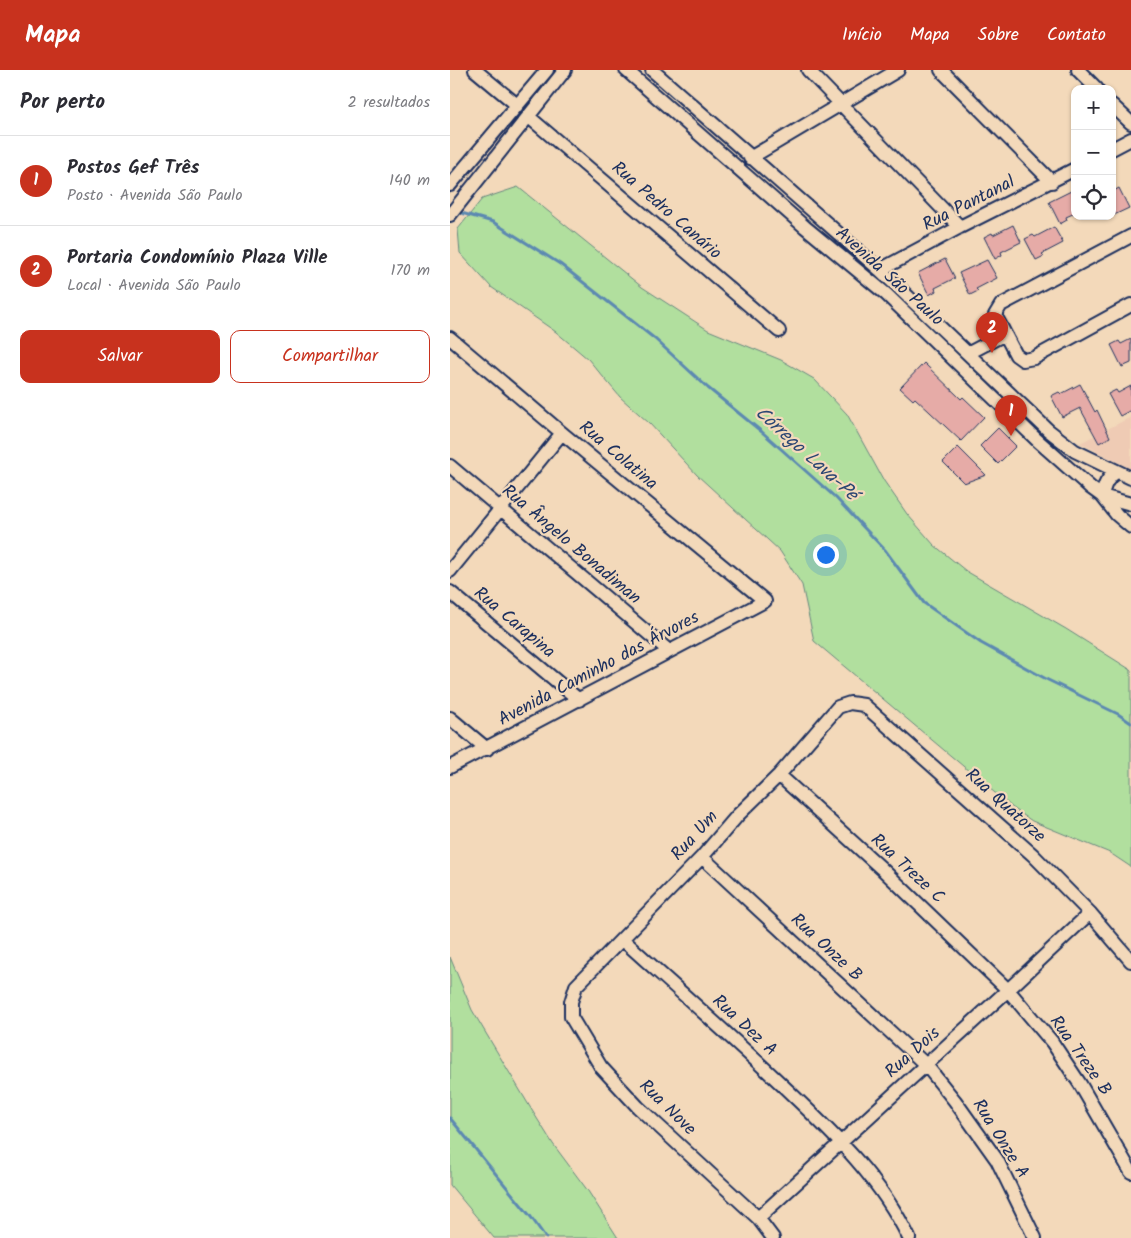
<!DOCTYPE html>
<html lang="pt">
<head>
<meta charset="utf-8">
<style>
	:root { --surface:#fff; --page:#f7f7f7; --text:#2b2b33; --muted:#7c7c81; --line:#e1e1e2; --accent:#c8321e }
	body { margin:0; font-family:Kalam,sans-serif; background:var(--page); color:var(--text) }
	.controls { position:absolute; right:15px; top:15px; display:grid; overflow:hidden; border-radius:10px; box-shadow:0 1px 4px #0004 }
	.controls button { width:45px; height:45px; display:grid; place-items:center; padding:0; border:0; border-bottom:1px solid var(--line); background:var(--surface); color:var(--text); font:25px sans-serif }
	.you { position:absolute; left:375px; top:484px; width:18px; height:18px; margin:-12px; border:4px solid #fff; border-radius:50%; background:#1a73e8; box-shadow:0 0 0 8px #1a73e833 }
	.badge { display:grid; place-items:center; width:32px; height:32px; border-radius:50%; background:var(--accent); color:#fff; font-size:16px; font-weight:700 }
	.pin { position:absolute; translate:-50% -41px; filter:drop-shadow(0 1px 2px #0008) }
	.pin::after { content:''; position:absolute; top:26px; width:18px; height:15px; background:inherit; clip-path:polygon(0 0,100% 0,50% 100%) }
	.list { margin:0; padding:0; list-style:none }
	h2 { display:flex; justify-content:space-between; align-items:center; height:65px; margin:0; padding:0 20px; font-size:21px }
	h2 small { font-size:16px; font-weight:400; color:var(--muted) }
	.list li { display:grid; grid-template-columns:32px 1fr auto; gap:15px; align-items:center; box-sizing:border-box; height:90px; padding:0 20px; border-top:1px solid var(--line) }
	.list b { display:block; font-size:19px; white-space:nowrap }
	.list p { margin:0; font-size:16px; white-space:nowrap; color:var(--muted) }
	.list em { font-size:16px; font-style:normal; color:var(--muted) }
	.actions { display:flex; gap:10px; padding:15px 20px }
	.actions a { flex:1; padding:11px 0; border:1px solid var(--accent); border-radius:10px; text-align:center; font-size:18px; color:var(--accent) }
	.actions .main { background:var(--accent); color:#fff }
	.icon { flex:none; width:28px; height:28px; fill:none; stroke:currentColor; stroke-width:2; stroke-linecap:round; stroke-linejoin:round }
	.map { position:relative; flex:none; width:681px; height:1168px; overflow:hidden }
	header { display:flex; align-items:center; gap:30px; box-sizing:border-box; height:70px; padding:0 25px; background:var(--accent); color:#fff }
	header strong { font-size:24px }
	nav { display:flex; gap:28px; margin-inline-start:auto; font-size:18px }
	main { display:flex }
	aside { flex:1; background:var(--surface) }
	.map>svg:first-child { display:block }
</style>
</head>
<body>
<header>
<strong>Mapa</strong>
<nav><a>Início</a><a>Mapa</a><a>Sobre</a><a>Contato</a></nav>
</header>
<main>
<aside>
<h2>Por perto<small>2 resultados</small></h2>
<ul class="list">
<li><span class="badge">1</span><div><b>Postos Gef Três</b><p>Posto · Avenida São Paulo</p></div><em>140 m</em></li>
<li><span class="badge">2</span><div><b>Portaria Condomínio Plaza Ville</b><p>Local · Avenida São Paulo</p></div><em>170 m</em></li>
</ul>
<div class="actions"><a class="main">Salvar</a><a>Compartilhar</a></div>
</aside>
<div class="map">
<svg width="681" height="1168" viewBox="0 0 681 1168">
	<rect width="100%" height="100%" fill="#f3d9ba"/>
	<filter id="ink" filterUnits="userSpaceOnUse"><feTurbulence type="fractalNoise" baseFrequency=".02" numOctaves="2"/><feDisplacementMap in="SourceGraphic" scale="10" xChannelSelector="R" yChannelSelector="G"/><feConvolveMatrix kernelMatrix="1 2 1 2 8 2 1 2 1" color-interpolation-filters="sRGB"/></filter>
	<g filter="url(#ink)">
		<path fill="#efcbb4" d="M681,347v52l-51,-26z"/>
		<path fill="#b1df9e" stroke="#66877e" d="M68,117l124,100 66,43 73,30 33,19 33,35 37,67 23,33 27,31 32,26 100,58 65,41v197l-21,-14 -78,-32 -19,-13 -199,-167 -12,-56 -22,-34 -83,-76 -48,-52 -29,-26 -32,-38 -32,-27 -65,-45 -31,-34 -2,-24 24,-30z
			M0,887l22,53 61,102 20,32 35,47 30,47h-124l-44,-53z"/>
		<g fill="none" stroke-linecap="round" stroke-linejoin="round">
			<path stroke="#5c89b1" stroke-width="3" d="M8,142l35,10 67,42 95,75 53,49 54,44 74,66 49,52 39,53 57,40 67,37 70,34 13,9
				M0,1048l81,99 15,21"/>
		</g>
		<path fill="#e6aba7" stroke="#1b2f5e" d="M669,118l10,20 -17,8v-24z
			M625,119v24l-9,4 1,3 -7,4 -11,-22z
			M563,155l8,17 -20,10 1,3 -7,4 -11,-22 8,-4 1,2z
			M604,157l9,16 -21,11 2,2 -8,4 -11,-21 8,-4 2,2z
			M495,189l10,19 -20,10 1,3 -7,4 -11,-22z
			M537,190l10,18 -21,11 2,2 -8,4 -11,-22z
			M681,269v24l-9,4 -11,-22 8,-4 2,3z
			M474,293l37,36 2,-2 21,20 -23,24 -46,-43 -2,2 -13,-12z
			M630,314l15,28 2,-2 13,27 -11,6 -19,-35 -18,9 -11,-21 8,-4 2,2z
			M681,316v24l-11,6 -12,-22 8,-4 2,3z
			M548,358l18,18 -18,18 -18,-18z
			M508,377l28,28 -22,8 -21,-21z"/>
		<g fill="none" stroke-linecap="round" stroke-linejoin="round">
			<defs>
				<path id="minor" d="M25,0l42,35
					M176,0l179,157 81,67 151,146 54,48 11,8 29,8
					M202,0l228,200 168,160 27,21 56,27
					M358,0l152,157
					M491,0l111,112
					M628,0l19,19
					M662,35l19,18
					M79,47l250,214
					M662,79l19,-10
					M300,88l148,-88
					M0,115l97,-115
					M0,145l115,-145
					M681,166l-130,69 -6,10 21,40 7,5 11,-2 97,-53
					M430,200l80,-43 115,-58
					M0,268l112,95 203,168 -315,166
					M519,283l36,-19
					M0,396l219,185
					M667,402c-10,5 -13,14 -15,24l15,19 14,12
					M0,501l112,-138
					M0,522l129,108
					M0,648l37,31
					M329,705l102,93 127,122 44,52 28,42 51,88
					M252,787l224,208 29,36 42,59 38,78
					M172,869c52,47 105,94 157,143 49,47 100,93 130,156
					M308,1148l250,-228 82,-77
					M323,1168l-15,-20 -120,-111 -37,-40 -30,-50v-15l5,-16 126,-129 36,-42 41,-40 59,-68 12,-4 14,2 169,150 57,58 41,48"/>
			</defs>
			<use href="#minor" stroke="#1b2f5e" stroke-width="16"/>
			<use href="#minor" stroke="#f3d9ba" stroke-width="12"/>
		</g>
	</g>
	<g text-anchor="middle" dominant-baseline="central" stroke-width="4.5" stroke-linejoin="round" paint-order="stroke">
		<g font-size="18" fill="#1b2f5e" stroke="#f3d9ba">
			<text transform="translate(519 134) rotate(-27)">Rua Pantanal</text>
			<text transform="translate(216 141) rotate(41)">Rua Pedro Canário</text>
			<text transform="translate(439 207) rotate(42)">Avenida São Paulo</text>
			<text transform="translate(168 386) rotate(40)">Rua Colatina</text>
			<text transform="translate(121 475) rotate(40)">Rua Ângelo Bonadiman</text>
			<text transform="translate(64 553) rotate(40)">Rua Carapina</text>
			<text transform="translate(149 599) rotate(-28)">Avenida Caminho das Árvores</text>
			<text transform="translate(555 736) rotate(42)">Rua Quatorze</text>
			<text transform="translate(245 766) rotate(-48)">Rua Um</text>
			<text transform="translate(457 799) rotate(43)">Rua Treze C</text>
			<text transform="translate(376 878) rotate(43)">Rua Onze B</text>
			<text transform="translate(294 956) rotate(43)">Rua Dez A</text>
			<text transform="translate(463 983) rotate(-42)">Rua Dois</text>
			<text transform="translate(630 986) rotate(55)">Rua Treze B</text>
			<text transform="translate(217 1038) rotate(44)">Rua Nove</text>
			<text transform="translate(550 1069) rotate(58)">Rua Onze A</text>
		</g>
		<g font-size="19" font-style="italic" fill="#2b4673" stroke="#f3d9ba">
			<text transform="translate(356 384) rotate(42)">Córrego Lava-Pé</text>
		</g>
	</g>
</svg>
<div class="controls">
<button>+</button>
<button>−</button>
<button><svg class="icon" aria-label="locate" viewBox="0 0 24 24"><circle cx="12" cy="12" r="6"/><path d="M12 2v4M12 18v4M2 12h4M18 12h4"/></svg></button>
</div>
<div class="you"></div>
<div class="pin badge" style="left:561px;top:366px">1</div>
<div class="pin badge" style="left:542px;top:283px">2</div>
</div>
</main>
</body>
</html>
